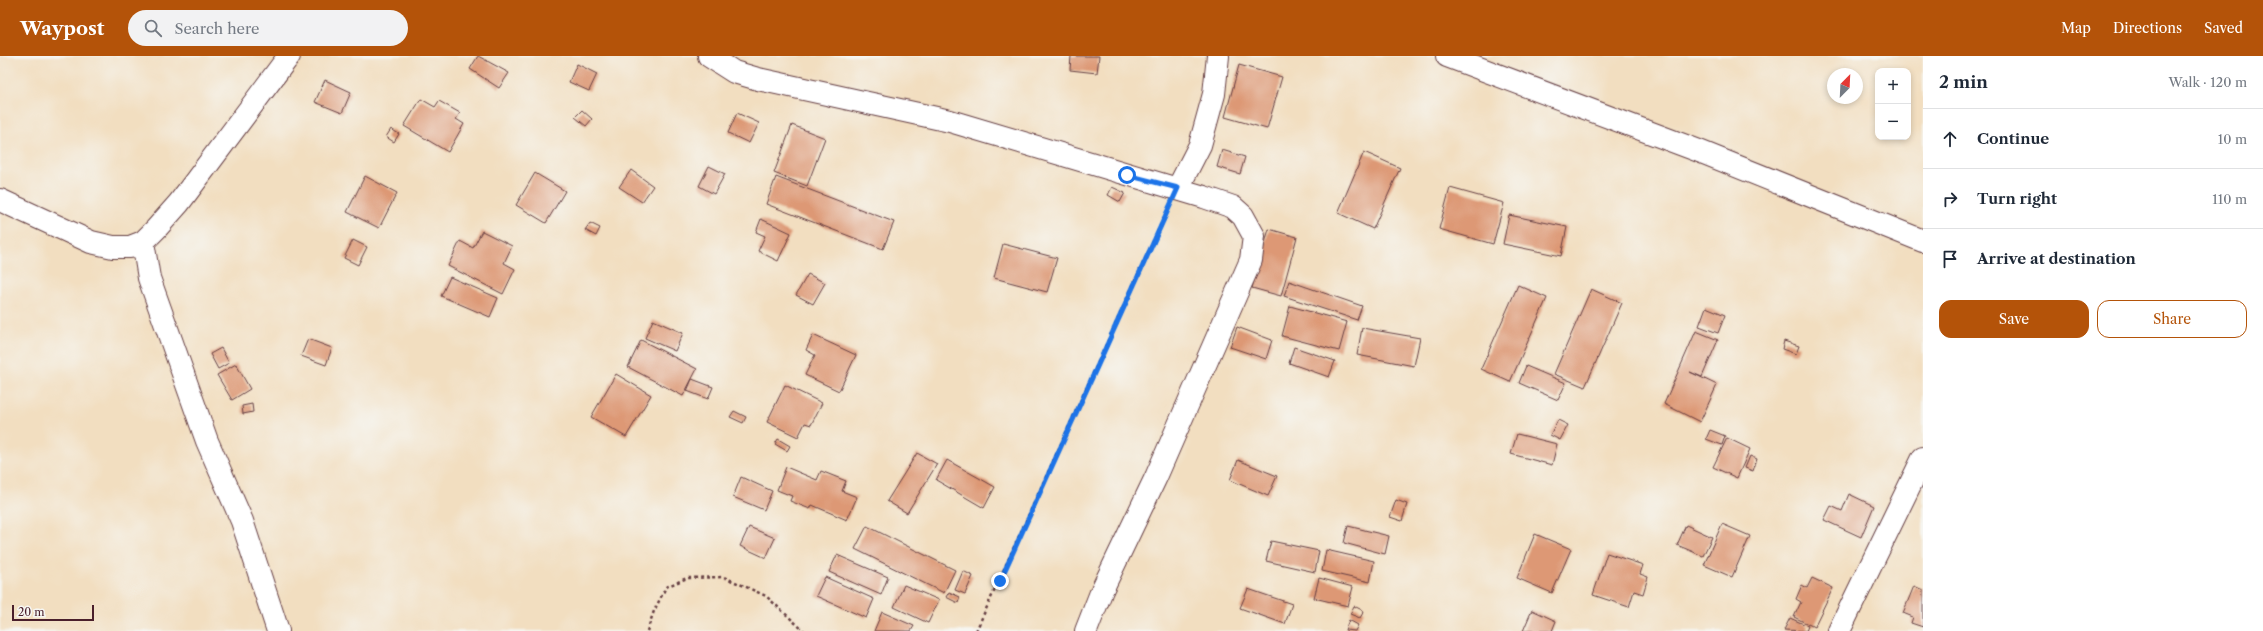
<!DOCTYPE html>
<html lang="en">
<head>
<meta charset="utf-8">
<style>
	:root { --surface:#fff; --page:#f2f2f3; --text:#1f2937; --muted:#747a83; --line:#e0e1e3; --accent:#b45309 }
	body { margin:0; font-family:"Libre Caslon Text",serif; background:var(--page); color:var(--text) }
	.controls { position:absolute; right:12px; top:12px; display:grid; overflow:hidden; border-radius:8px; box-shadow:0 2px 6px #0003 }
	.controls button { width:36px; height:36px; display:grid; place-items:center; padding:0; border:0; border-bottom:1px solid var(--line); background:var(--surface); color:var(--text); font:20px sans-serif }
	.compass { position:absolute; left:1827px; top:12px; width:36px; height:36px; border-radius:50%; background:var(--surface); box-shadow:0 2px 6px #0003; rotate:24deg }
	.scale { position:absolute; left:12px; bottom:10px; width:82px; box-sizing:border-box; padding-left:4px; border:2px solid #4a1f2b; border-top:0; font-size:11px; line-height:14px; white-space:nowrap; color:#4a1f2b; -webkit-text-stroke:3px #f6f6f2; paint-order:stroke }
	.stop { position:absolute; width:12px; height:12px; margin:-9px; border:3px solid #1a73e8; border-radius:50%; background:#fff }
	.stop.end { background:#1a73e8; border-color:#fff; box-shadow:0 1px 4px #0008 }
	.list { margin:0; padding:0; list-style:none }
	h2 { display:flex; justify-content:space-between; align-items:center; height:52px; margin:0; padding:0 16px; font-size:17px }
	h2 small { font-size:13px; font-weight:400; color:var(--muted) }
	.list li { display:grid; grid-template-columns:26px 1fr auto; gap:12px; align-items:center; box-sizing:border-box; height:60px; padding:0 16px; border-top:1px solid var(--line) }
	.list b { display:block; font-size:15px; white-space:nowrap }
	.list em { font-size:13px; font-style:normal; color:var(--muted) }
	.actions { display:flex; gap:8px; padding:12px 16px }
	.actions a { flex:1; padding:9px 0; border:1px solid var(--accent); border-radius:12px; text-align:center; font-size:14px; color:var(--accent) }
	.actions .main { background:var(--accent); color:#fff }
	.icon { flex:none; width:22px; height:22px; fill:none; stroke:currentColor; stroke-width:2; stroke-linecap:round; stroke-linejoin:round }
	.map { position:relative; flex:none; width:1923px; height:575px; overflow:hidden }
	header { display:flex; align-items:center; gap:24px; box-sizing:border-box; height:56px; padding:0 20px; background:var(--accent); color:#fff }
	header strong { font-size:19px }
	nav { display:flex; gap:22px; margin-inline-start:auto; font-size:14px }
	.search { width:280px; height:36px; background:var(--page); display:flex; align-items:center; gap:10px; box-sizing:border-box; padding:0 14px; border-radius:22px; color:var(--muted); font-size:15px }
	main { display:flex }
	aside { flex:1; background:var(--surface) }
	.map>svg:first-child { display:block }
</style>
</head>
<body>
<header>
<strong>Waypost</strong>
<div class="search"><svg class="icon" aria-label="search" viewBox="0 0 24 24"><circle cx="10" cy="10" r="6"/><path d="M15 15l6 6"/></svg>Search here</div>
<nav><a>Map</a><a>Directions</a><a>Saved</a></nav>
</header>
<main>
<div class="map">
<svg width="1923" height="575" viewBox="0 0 1923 575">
	<rect width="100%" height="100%" fill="#f6f6f2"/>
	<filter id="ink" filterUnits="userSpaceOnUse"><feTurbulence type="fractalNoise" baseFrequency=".025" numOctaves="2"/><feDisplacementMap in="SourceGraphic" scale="8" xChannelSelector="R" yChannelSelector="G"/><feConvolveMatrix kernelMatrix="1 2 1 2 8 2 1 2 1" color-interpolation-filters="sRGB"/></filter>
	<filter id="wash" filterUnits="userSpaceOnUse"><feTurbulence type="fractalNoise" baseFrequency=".012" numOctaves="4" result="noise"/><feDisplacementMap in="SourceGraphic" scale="16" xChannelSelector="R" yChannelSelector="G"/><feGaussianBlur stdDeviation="0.9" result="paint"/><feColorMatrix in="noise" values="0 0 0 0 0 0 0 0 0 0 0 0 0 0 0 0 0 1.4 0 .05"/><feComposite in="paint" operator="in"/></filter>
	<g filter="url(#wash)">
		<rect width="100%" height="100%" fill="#f2dec0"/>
		<g id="blocks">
			<path fill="#dd9874" d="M478,0l31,17 -10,15 -29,-19z
				M1071,0h28l-2,17 -27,-3z
				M577,8l20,10 -8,17 -20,-9z
				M1239,9l43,12 -15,52 -42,-12z
				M325,24l26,12 -9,21 -27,-11z
				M421,43l14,8 4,-6 21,12 -4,6 8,5 -16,28 -44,-26z
				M582,54l10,9 -6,7 -11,-9z
				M737,57l22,10 -10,20 -21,-10z
				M792,69l33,13 -18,48 -33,-13z
				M391,73l8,5 -5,8 -8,-5z
				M1222,94l23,7 -5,17 -23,-7z
				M1364,96l36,16 -27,61 -35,-16z
				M709,110l16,8 -11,20 -15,-8z
				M631,114l22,16 -11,16 -23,-15z
				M535,117l30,18 -19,32 -30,-18z
				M365,120l32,17 -18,35 -32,-16z
				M776,121l118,45 -11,27 -117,-45z
				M1112,131l13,6 -5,9 -12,-7z
				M1450,132l54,15 -11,41 -54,-15z
				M1509,159l58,12 -6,29 -58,-12z
				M761,163l30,14 -13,28 -20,-10 7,-15 -9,-4z
				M590,167l10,5 -4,8 -11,-6z
				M1269,173l28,8 -16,59 -29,-8z
				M482,175l30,15 -8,17 11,6 -12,25 -55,-28 12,-25 13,7z
				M353,184l14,7 -9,18 -14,-7z
				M1003,188l54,14 -10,34 -53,-14z
				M808,218l17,9 -12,21 -17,-9z
				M450,221l48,21 -8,19 -49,-21z
				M1289,225l73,25 -5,14 -73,-24z
				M1518,229l29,13 -37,84 -29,-13z
				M1591,233l31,14 -37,84 -31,-13z
				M1290,250l57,16 -8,29 -57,-15z
				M1706,251l19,8 -7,18 -19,-7z
				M653,264l30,13 -8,18 -30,-13z
				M1237,271l35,13 -6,19 -36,-12z
				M1362,272l58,10 -6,28 -57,-11z
				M1696,275l22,9 -16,37 -12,-5 27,13 -17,37 -36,-18z
				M813,279l43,20 -17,36 -34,-16 10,-20 -9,-5z
				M308,283l24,9 -6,17 -25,-9z
				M641,284l56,29 -14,27 -55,-29z
				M1784,285l15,5 -3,8 -14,-5z
				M1294,291l41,14 -6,16 -40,-14z
				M221,292l8,15 -11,6 -8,-15z
				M236,308l14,25 -18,11 -15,-25z
				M1526,310l40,17 -8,17 -39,-17z
				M616,318l35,21 -25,42 -35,-20z
				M692,323l21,8 -5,12 -21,-8z
				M785,329l37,18 -11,22 -6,-2 -7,14 -31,-15z
				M252,348l1,8 -10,2 -1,-8z
				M734,355l12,6 -3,6 -13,-6z
				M1558,364l10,5 -8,15 -10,-5z
				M1710,374l15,6 -3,9 -16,-6z
				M1517,378l40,10 -5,21 -41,-11z
				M1727,382l23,11 -13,29 -24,-11z
				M778,383l12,7 -3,5 -12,-7z
				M917,397l20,11 -30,49 -20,-12z
				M1750,400l7,3 -4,12 -8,-3z
				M947,404l48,27 -11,21 -48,-28z
				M1238,404l39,16 -9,20 -38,-16z
				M786,411l31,13 4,-9 25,10 -4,10 15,6 -10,23 -35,-15 -2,4 -20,-8 2,-5 -15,-6z
				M741,421l31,14 -8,19 -31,-13z
				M1849,438l25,12 -13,31 -37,-17 7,-14 11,5z
				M1396,444l11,4 -5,17 -12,-4z
				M1722,468l28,12 -18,41 -28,-12z
				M1686,469l26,12 -9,19 -26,-11z
				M867,470l88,44 -11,23 -89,-44z
				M1348,470l41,10 -4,18 -41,-11z
				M749,471l26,11 -9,20 -26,-12z
				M1535,478l36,15 -19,44 -35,-15z
				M1271,485l48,10 -4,21 -49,-11z
				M1326,494l48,11 -4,21 -48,-11z
				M1607,497l36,12 -3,9 8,3 -5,17 -9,-3 -5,16 -36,-12z
				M837,499l51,22 -7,18 -52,-23z
				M963,515l10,5 -8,18 -10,-4z
				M825,521l49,22 -8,19 -50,-22z
				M1319,522l34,9 -5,19 -34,-8z
				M1812,522l21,10 -19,39 -20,-10 7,-15 -5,-3 6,-14 5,3z
				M904,529l35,15 -11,23 -34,-16z
				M1914,530l9,4v37l-12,-4 2,-6 -10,-4z
				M1248,533l44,15 -7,20 -45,-16z
				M949,536l11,5 -2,6 -12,-6z
				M1354,550l10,5 -4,7 -10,-4z
				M1532,554l24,11 -4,10h-29z
				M882,556l32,14 -3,5h-37z
				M1790,562l18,8 -2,5 -22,-1z
				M1349,564l9,5 -3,6 -10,-1z"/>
		</g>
	</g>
	<g filter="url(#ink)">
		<use href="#blocks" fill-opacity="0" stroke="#633c41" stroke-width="1"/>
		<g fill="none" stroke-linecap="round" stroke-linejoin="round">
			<defs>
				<path id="street" d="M709,0l25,16 24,7 192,42 254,76 29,10 10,9 11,20 -3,24 -95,217 -54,113 -16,41
					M1447,0l252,95 224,90
					M1178,132l22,-43 14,-51 4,-38
					M0,144l91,42 22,5h17l13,-5 13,-13 23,-26 110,-147
					M143,186l6,36 58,163 35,80 36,110
					M1839,575l84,-173"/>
			</defs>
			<use href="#street" stroke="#633c41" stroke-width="24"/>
			<path stroke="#633c41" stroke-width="2.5" stroke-dasharray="3 3" stroke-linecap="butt" d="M647,575l7,-20 12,-24 21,-9 37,-1 42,19 38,35
				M976,575l191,-419"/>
			<use href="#street" stroke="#fff" stroke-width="22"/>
		</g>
	</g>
	<g fill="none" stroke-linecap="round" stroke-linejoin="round" filter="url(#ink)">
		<path stroke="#1a73e8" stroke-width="5" d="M1000,525l178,-393 -51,-13"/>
	</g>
</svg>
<div class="controls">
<button>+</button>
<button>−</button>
</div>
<svg class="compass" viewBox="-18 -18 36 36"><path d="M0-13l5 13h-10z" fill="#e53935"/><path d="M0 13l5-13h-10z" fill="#747a83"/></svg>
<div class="scale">20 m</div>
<div class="stop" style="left:1127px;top:119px"></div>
<div class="stop end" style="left:1000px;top:525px"></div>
</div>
<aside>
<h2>2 min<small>Walk · 120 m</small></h2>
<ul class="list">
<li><svg class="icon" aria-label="ahead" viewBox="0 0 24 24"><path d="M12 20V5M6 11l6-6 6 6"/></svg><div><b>Continue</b></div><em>10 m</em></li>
<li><svg class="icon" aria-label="right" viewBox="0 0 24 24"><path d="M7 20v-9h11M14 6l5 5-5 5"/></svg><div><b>Turn right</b></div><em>110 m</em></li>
<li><svg class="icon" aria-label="arrive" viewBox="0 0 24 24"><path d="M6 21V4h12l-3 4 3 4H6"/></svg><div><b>Arrive at destination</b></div></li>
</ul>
<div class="actions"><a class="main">Save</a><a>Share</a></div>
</aside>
</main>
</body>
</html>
